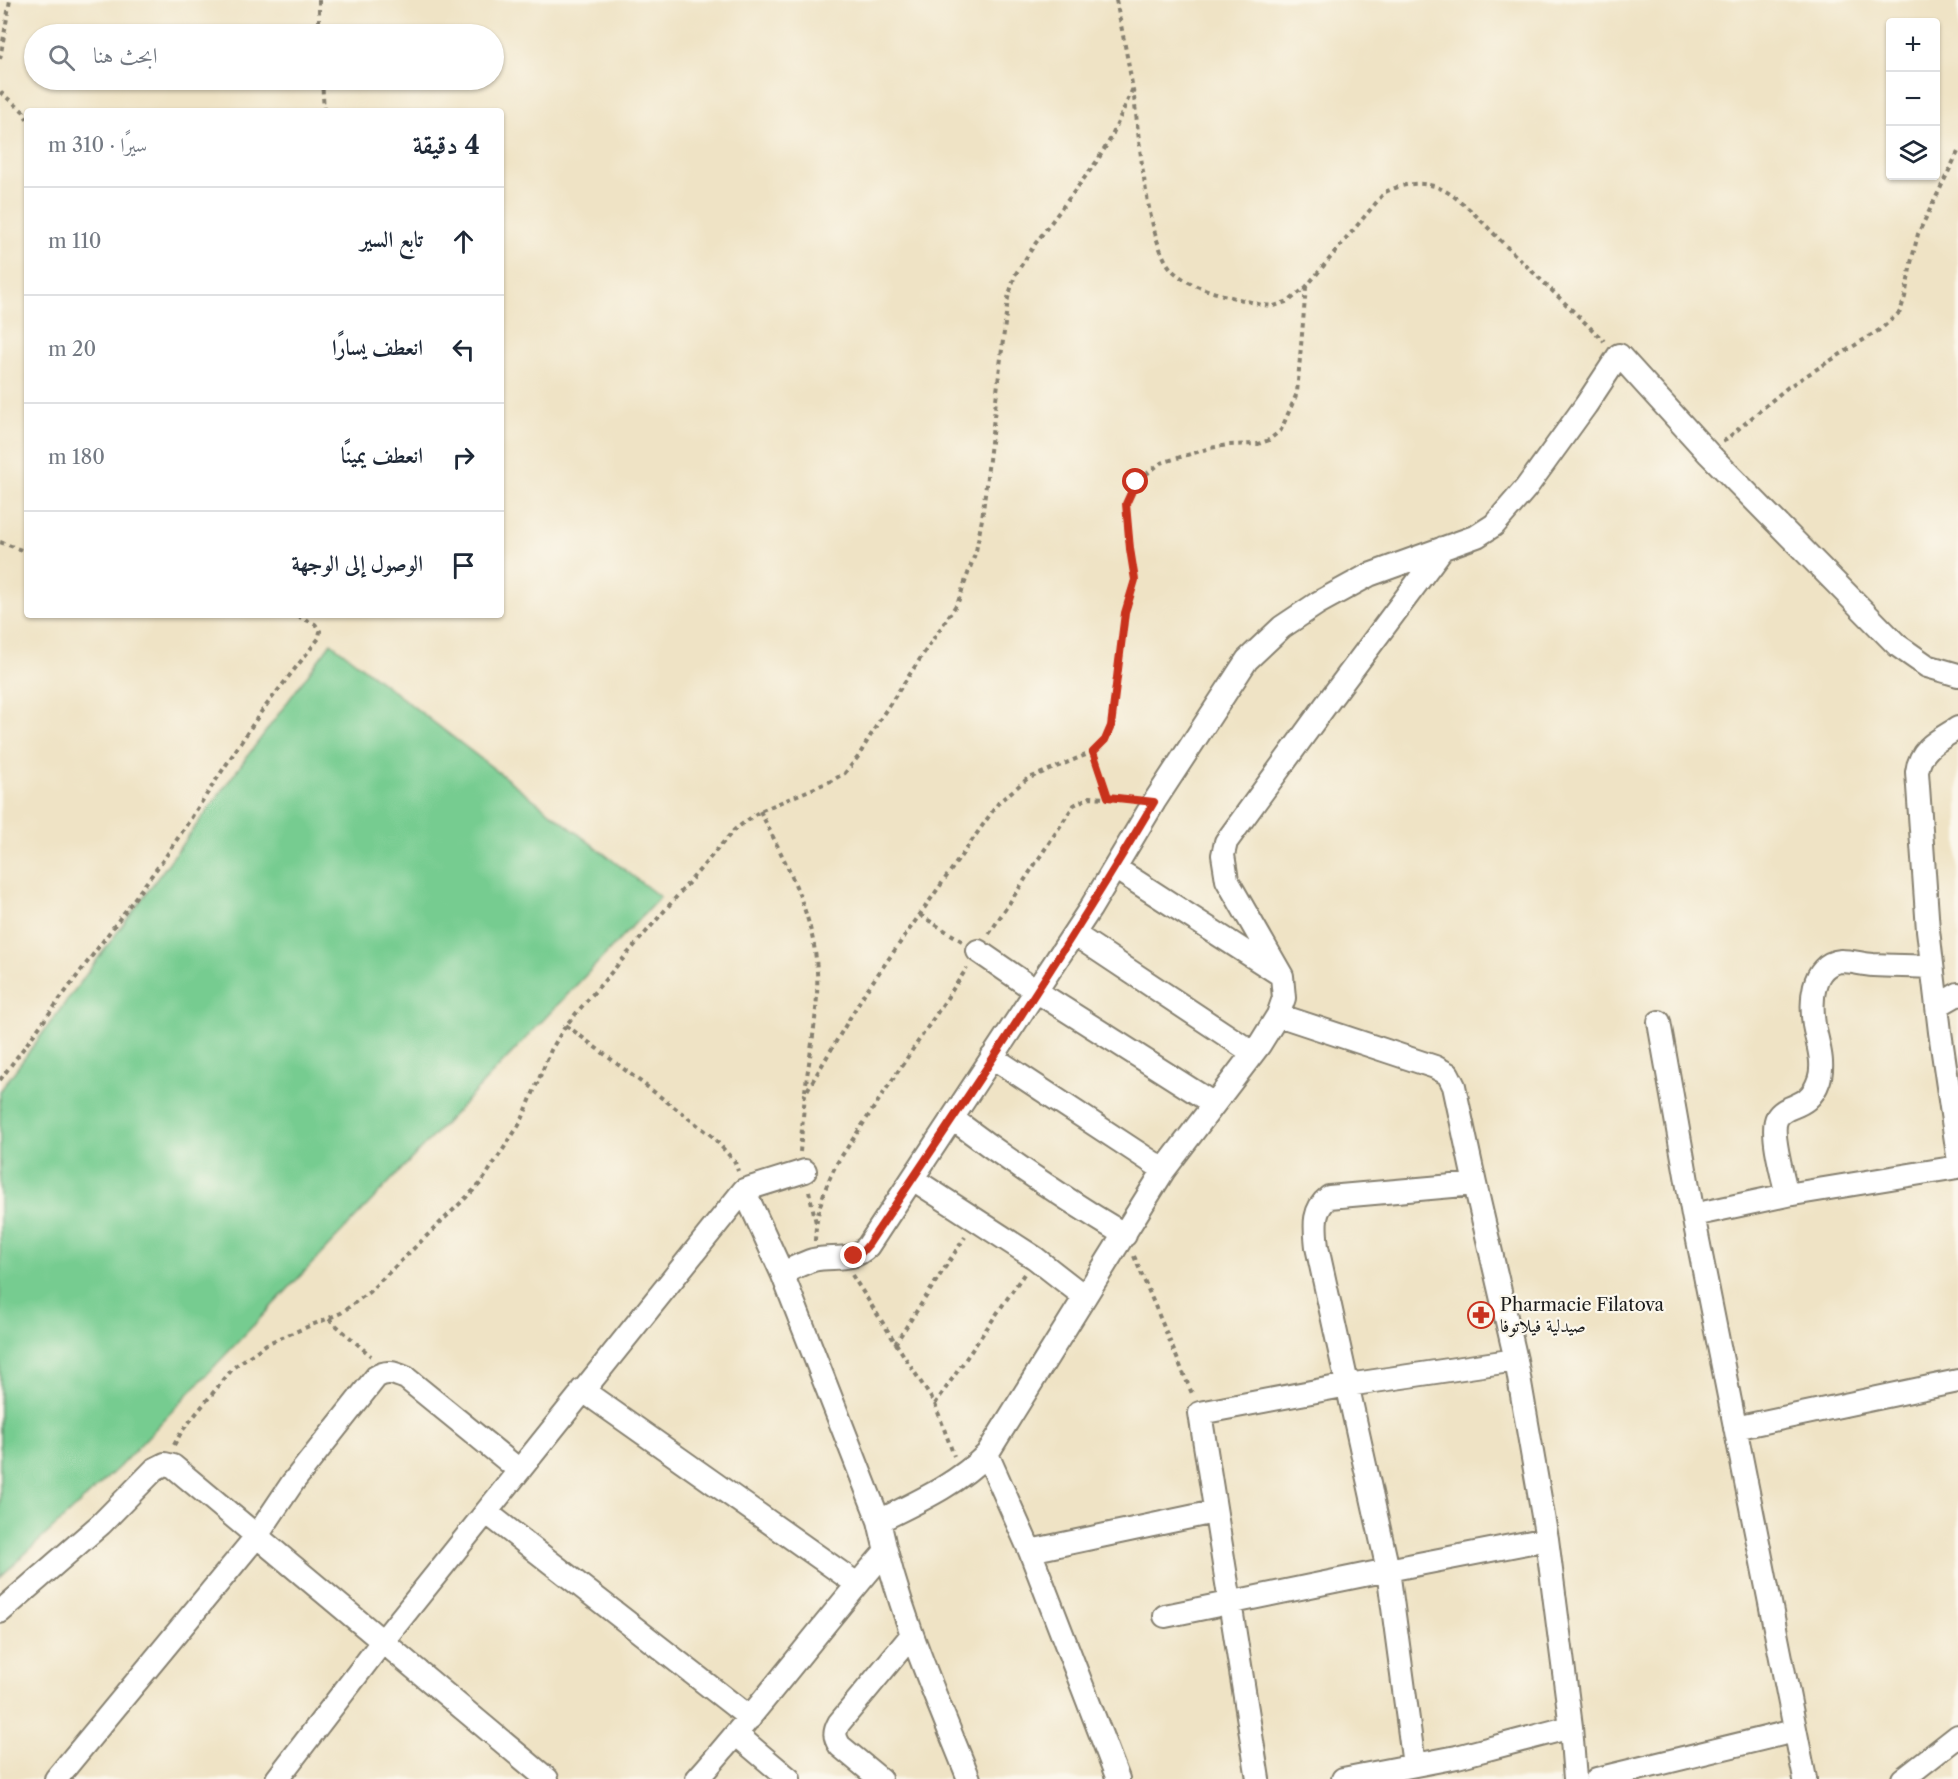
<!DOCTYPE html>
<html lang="ar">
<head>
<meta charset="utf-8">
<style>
	:root { --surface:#fff; --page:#f2f2f3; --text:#1f2937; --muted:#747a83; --line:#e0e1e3 }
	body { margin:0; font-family:"Libre Caslon Text",Amiri,serif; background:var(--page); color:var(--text); direction:rtl }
	.controls { position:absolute; right:18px; top:18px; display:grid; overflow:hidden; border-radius:6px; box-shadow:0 2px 4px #0004 }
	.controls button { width:54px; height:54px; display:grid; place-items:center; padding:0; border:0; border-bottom:2px solid var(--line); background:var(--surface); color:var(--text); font:30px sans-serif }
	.stop { position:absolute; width:18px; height:18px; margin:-14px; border:4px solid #c8321e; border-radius:50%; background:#fff }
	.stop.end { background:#c8321e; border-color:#fff; box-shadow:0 2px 6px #0008 }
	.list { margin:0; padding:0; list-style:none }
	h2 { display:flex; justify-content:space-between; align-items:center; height:78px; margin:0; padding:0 24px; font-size:26px }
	h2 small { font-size:20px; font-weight:400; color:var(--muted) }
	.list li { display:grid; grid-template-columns:39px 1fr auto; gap:18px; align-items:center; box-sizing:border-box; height:108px; padding:0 24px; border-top:2px solid var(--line) }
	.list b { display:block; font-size:22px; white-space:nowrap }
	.list em { font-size:20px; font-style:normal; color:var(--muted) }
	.icon { flex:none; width:33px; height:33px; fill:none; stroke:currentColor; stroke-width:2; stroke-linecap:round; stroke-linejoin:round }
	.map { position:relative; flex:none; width:1958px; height:1779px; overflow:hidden; direction:ltr }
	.search { position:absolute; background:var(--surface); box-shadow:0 2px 4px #0004; left:24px; top:24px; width:480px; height:66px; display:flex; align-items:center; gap:15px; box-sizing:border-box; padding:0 21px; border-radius:33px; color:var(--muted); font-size:22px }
	.panel { position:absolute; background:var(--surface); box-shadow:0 2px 4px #0004; left:24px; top:108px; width:480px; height:510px; border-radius:6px; direction:rtl }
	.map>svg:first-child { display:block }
</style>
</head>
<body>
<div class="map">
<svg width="1958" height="1779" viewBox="0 0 1958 1779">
	<rect width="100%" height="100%" fill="#fbf7ec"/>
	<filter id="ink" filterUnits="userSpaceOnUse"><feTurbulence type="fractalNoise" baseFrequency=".0167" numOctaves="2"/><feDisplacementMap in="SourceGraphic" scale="12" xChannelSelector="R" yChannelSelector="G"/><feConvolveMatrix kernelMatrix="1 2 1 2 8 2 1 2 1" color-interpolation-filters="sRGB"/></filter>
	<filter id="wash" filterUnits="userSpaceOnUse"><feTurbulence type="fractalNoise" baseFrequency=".008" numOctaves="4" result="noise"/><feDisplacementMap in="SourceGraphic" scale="24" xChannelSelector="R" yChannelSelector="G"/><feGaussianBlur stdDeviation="1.35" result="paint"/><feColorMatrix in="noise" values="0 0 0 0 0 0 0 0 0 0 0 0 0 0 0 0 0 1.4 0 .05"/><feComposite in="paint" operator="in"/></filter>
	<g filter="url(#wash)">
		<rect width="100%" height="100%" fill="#efe3c5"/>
		<path fill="#76cc90" stroke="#497456" stroke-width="1.5" d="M331,643l329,254 -541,570 -119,110v-486z"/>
	</g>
	<g filter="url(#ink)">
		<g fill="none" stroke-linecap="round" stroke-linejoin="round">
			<defs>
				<path id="street" d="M1958,728c-19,12 -38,20 -41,44l11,158 12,102 18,123
					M1115,868l163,105
					M1074,934l179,119
					M978,951l58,40 178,113
					M1937,1006l21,-12
					M1278,1015l157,52 13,7 6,12 21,98 41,176 31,179 24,188 4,52
					M1659,1022l34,193 112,564
					M992,1057l172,113
					M953,1119c56,42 112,80 172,116
					M913,1179l122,79 50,39
					M744,1190l38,83 97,248c19,90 56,173 90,258
					M1787,1195c-4,-17 -17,-64 -10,-77 9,-16 31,-6 42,-38 6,-17 -2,-38 -5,-55 -3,-21 -4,-61 27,-64 10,0 21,3 32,4 19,1 39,1 59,2
					M1693,1215l94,-20 171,-28
					M782,1273c10,-4 21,-10 31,-13 20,-5 39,3 55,-14l222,-337 64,-107 93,-142 35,-33 36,-24 51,-28 108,-39 17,-11 32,-37 60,-83 33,-50 90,99 188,191 30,21 31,9
					M582,1390l275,194
					M1735,1428l223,-47
					M987,1454l43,97 88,228
					M486,1512l264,206
					M879,1521c38,-19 77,-36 108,-67l177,-284 96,-126 18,-29 6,-17 -2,-22 -55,-96 -4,-25 3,-13 102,-140 115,-154
					M1030,1551l184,-39
					M0,1612l101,-88 54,-55 10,-5 8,2 374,313
					M1165,1616l223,-46 159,-31
					M737,1735l52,44
					M1414,1765l-26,-195 -71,-323c-2,-20 -5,-37 12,-50l146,-13
					M56,1779l200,-242 37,-55 83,-105c11,-7 18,-4 30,1l113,92
					M277,1779l105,-137 362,-452 61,-19
					M697,1779c66,-74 124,-153 188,-227
					M880,1779l-40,-33c-6,-9 -6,-14 -1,-23l72,-87
					M1258,1779l-58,-366 148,-28 168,-25
					M1343,1779l114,-22 114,-30
					M1597,1779l197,-48
					M1903,1779l55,-43"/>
			</defs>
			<use href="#street" stroke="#868070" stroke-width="26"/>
			<path stroke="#868070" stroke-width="4" stroke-dasharray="4.5 4.5" stroke-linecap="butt" d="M319,0v34
				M1116,0c6,30 12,60 17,90 6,40 13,155 40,181 21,20 61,26 89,34l12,1 15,-5 17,-14 79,-95c16,-7 31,-11 49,-6 26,8 54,43 74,62 32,31 64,62 96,93
				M0,59l10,-59
				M322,80l2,31
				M0,92l24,20 3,7
				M1723,442l65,-55 93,-58 19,-17 5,-15 6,-34 7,-29 40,-82
				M0,542l27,10
				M1093,752l15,45
				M760,811c25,50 54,103 57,160 2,39 -7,81 -12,120
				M920,915l42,26
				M989,934l85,-129 16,-8 42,3
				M566,1025l146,111 23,26 3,9
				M0,1080l166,-224 95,-144 58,-74 1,-7 -5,-7 -20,-9
				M800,1152l5,-58 59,-100 135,-192 28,-23 66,-27 12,-12 6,-14 15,-113 9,-33 -8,-62 -1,-14 5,-14 5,-8 25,-19 49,-15 18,-3 30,-1 11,-4 12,-10 16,-37 9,-106
				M809,1191l7,32
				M815,1241c1,-28 9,-53 22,-78l130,-195
				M1134,1256l59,140
				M852,1275l83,129 19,52
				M329,1319l42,37
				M895,1344l70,-107
				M935,1404l89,-130
				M174,1445l8,-14 52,-64 34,-24 73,-30 28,-21 112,-109 40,-61 30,-72 15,-25 168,-195 26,-19 71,-30 14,-8 13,-16 24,-41 76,-114 18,-51 6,-32 26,-221 7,-23 20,-31 62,-83 14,-23 22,-50"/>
			<use href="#street" stroke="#fff" stroke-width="22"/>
		</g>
	</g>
	<g fill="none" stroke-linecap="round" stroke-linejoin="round" filter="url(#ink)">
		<path stroke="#c8321e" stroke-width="8" d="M854,1256l8,-4 6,-7c98,-145 196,-291 286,-443l-46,-5 -15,-45 12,-12 6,-14 14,-113 10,-33 -5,-31 -4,-45 10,-22"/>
	</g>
	<defs>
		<symbol id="pharmacy-ring" viewBox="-11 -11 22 22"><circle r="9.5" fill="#fbf7ec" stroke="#c8321e" stroke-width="1.5"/><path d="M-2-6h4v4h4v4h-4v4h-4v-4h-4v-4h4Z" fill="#c8321e"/></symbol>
	</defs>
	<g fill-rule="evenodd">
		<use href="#pharmacy-ring" x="1466" y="1300" width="30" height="30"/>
	</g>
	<g text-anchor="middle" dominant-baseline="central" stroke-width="4.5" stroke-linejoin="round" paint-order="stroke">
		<g font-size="18" fill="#1c1c1c" stroke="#fbf7ec" text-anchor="start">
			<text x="1500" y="1305">Pharmacie Filatova<tspan x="1500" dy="21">صيدلية فيلاتوفا</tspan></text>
		</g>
	</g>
</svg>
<div class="controls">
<button>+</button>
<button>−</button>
<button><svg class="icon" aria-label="layers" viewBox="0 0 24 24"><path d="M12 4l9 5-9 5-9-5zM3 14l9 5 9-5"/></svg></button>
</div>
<div class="stop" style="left:1136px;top:482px"></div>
<div class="stop end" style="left:854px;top:1256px"></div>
<div class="search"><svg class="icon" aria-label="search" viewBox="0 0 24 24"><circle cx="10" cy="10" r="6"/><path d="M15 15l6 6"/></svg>ابحث هنا</div>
<section class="panel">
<h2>4 دقيقة<small>سيرًا · 310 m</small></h2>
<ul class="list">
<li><svg class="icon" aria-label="ahead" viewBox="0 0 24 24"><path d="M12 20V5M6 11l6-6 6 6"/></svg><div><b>تابع السير</b></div><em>110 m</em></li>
<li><svg class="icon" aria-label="left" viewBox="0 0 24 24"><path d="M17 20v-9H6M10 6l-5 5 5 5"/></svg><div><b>انعطف يسارًا</b></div><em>20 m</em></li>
<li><svg class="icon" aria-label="right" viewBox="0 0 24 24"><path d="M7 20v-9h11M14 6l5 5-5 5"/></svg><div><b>انعطف يمينًا</b></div><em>180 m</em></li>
<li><svg class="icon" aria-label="arrive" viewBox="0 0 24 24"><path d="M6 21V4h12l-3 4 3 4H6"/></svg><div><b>الوصول إلى الوجهة</b></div></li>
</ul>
</section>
</div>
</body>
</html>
